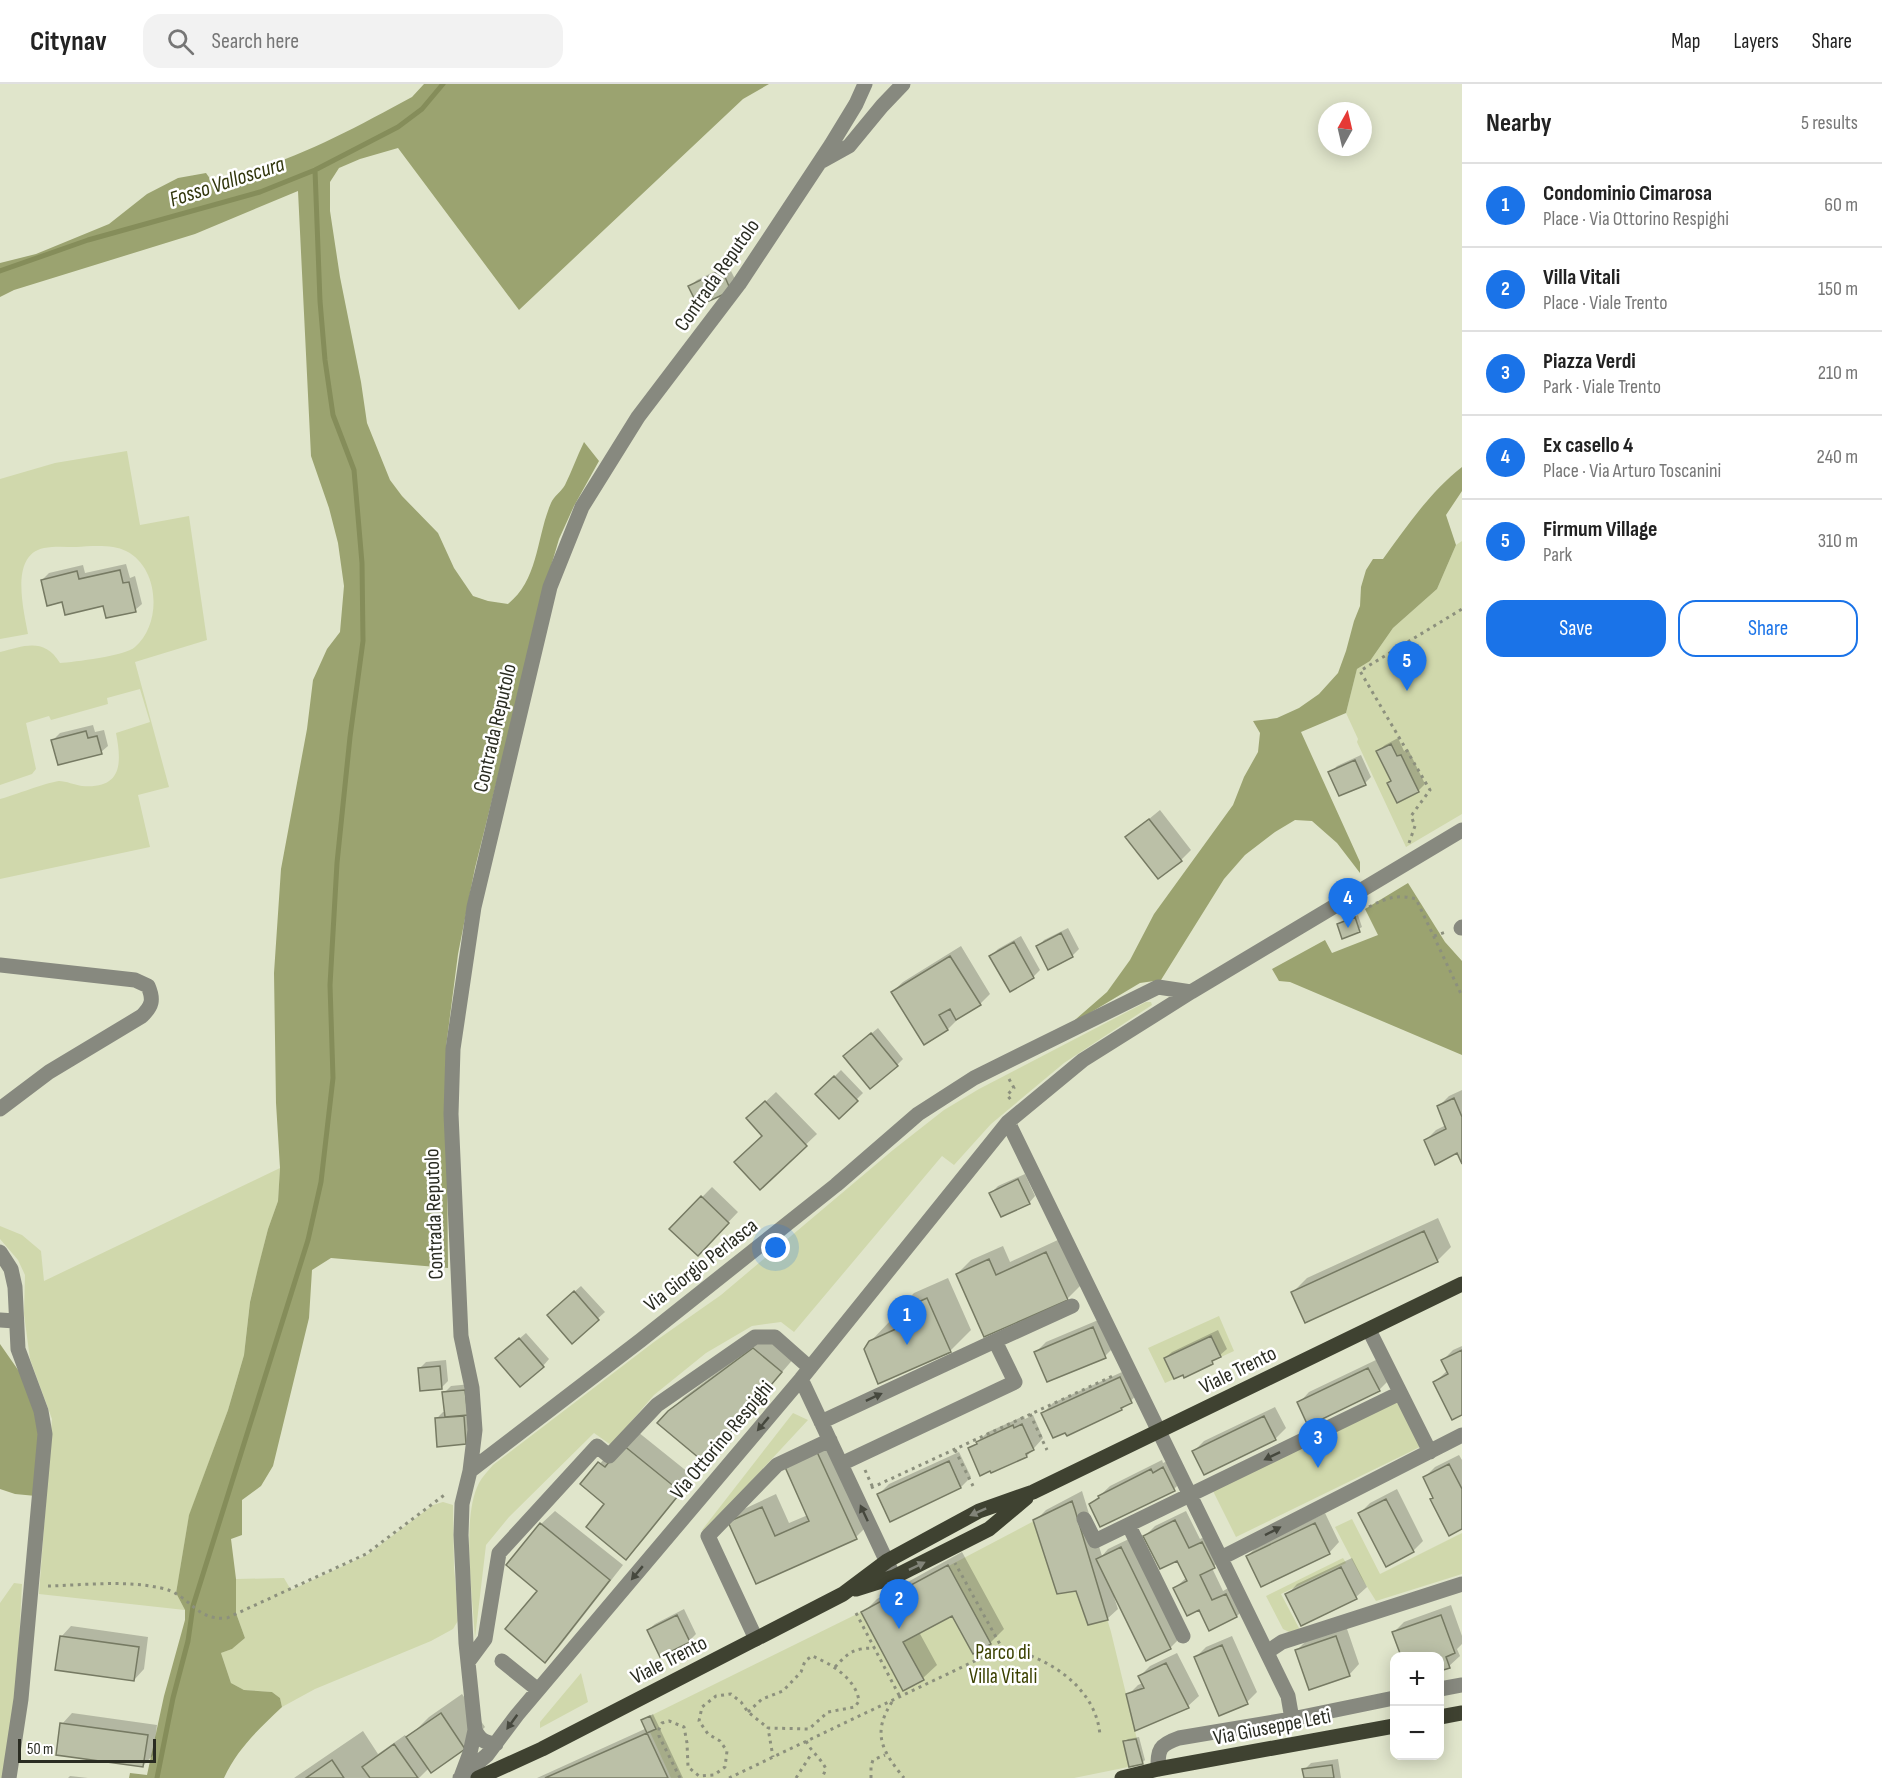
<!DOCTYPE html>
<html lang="en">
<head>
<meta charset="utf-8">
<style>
	:root { --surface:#fff; --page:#f2f2f2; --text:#222; --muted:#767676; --line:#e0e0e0; --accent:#1a73e8 }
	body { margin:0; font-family:"Sofia Sans Condensed",sans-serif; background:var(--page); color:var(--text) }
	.controls { position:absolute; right:18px; bottom:18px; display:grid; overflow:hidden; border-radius:12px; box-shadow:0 3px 15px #0003 }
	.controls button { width:54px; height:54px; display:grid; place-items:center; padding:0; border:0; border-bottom:2px solid var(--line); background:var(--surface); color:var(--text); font:30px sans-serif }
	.compass { position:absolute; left:1318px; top:18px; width:54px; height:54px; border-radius:50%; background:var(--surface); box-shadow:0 3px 15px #0003; rotate:8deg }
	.scale { position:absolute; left:18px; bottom:15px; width:138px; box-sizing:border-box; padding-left:6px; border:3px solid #2a2c22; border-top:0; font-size:16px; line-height:21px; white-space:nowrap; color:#2a2c22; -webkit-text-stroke:4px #fff; paint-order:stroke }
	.you { position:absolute; left:776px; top:1164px; width:21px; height:21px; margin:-15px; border:4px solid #fff; border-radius:50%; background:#1a73e8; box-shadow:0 0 0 9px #1a73e833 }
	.badge { display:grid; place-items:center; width:39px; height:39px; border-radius:50%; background:var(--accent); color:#fff; font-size:20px; font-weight:700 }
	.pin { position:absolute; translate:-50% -50px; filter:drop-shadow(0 2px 3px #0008) }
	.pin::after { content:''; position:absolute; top:32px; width:21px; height:18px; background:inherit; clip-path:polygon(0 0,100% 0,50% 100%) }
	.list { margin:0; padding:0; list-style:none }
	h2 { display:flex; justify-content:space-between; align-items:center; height:78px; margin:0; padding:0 24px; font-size:26px }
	h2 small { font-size:20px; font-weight:400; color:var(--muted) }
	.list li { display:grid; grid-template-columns:39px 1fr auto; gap:18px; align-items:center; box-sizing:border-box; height:84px; padding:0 24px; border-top:2px solid var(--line) }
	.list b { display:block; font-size:22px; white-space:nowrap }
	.list p { margin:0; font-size:20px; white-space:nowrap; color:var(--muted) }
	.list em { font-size:20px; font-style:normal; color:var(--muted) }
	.actions { display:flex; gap:12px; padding:18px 24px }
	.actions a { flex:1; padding:14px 0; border:2px solid var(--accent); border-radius:18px; text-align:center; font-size:21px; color:var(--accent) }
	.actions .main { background:var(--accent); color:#fff }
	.icon { flex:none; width:33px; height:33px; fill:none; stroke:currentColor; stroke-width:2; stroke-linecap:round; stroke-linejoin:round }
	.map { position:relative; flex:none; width:1462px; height:1694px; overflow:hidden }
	header { display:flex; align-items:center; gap:36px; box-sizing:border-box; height:84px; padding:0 30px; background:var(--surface); border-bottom:2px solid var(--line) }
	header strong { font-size:28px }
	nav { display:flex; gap:33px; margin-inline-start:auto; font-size:21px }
	.search { width:420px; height:54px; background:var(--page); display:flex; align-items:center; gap:15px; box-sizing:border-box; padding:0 21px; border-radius:18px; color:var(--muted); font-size:22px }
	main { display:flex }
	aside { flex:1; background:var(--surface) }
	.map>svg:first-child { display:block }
</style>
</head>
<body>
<header>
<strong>Citynav</strong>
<div class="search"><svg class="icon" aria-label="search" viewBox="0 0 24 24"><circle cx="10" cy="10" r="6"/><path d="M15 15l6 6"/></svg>Search here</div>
<nav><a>Map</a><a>Layers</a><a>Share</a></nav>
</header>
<main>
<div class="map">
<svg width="1462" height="1694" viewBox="0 0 1462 1694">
	<rect width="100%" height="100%" fill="#e0e5cb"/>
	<path fill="#d0d8ac" d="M127,367l13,74 49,-9 18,124 -72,22 34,125 -31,8 12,52 -150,32v-80c15,-4 45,-16 59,-18 7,0 16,4 23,5 40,3 40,-22 34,-53l34,-11 -10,-33 -33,9 1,6 -57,16 -2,-4 -23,7 10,46 -4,5 -32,11v-133c24,-6 44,-15 60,11 14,-1 65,-7 75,-16 27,-23 25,-79 -9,-96 -13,-7 -35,-5 -50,-4 -10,0 -22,-1 -32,1 -35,7 -20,63 -16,86l-28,5v-160l55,-16z
		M1462,457v273l-56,33 -49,-105 1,-3 -12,-26 11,-44 13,-8 23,-33 44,-39 19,-44z
		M1146,918h5l1,3 -88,58 -73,61 -37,41 -12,-9 -148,176 -13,-10 -29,4 -46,27 -52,42 -43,50 -17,-12 -85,84 -23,28 -11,93c-2,-40 -14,-121 4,-155 3,-6 9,-12 14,-18l161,-123 67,-47 172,-145 51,-40 35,-21z
		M280,1084l-2,33 -10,28 -18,72 -6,54 -16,55 -39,106 -13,77 9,17 -146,-16 13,-175 -22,-60 -6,-45 1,-39 -7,-15 -18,-21v-13l22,9 19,16 3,30z
		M1219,1232l15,35 -13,6 -10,-21 -47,22 10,21 -9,4 -17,-35z
		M1400,1316l22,46 -186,91 -23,-46z
		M793,1329l15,7 -102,110h-4z
		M1072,1417l39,131 32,132 -69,14h-403l-27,-59 217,-107z
		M443,1418l10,3 1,63 5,51 -6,10 -22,12 -116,48 -33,18 -2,-9 -8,-6 -28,-2 -13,-7 -10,-30 11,-4 13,-11 -9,-25v-34l48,-1 7,12 76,-35 66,-50z
		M1352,1435l28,55 82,-41v41l-86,27 -15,-24 -26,-50z
		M1343,1474l3,5 -65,31 19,36 -11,2 -6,-3 -17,-33z
		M14,1499l8,1 -6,117 -12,77h-4v-175z
		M581,1589l7,29 -48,26v-6z"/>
	<path fill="#9ba370" d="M424,0h345l-26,15 -224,211 -121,-162 -38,11 -21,9 -9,14v29l10,66 21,105 6,41 23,57 12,16 36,37 16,35 19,28 15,5 20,3c31,-25 28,-66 43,-101 3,-7 10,-11 14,-18 7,-14 12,-29 19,-43l15,19 -25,45 -15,33 -12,41 -72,288 -17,86 -12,93 2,221 -117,-10 -19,12 -3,48 -36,148 -12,20 -19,14v35l-11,4 5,40v34l9,25 -13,11 -11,4 10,30 13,7 28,2 8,6 2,9c-24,23 -44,41 -58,71h-95l1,-5 17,2 17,-79 21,-76v-10l-9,-17 13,-78 39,-105 16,-55 6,-53 8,-34 10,-39 10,-28 2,-33 -4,-65 -2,-130 7,-104 26,-140 6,-49 14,-31 13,-17 4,-46 -6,-43 -9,-35 -18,-52 -13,-265 -103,43 -181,56 -14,7v-34l36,-9 73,-30 38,-30 31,-16 28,-5 5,7c74,-13 136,-48 201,-83z
		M1462,383v24l-16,24 10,30 -19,44 -44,39 -23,33 -13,8 -11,44 -45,19 59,130v11l-23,-30 -25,-22 -17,-1 -20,12 -30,23 -21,24 -63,101 -21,3 -72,43 39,-34 23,-32 24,-46 79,-109 11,-28 14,-25 2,-19 -7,-12 24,-3 22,-10 20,-14 19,-21 8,-22 8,-30 6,-15 1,-19 5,-17 7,-11h10c24,-33 47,-67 79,-92z
		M1408,799l37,59 17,19v94l-172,-73 -11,-1 -7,-12 53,-29 7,13 46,-18 -13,-26z
		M0,1260l23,33 19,58 -6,61 -21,-2 -15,-5z"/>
	<path fill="#0003" d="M728,181l9,18 -7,6 -40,-3 7,-6z
		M126,480l4,14 5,-2 7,28 -7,6 -72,-9 -21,-21 7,-7 34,-8 2,8z
		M93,641l2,7 9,-2 4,16 -7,6 -48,-12 7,-7z
		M1398,654l6,13 4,-2 17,35 -7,7 -26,-11 -14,-29 7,-6z
		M1361,671l10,22 -6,6 -35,-10 7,-7z
		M1160,726l31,40 -10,10 -54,-23z
		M1358,831l4,12 -19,10 -5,-13z
		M1068,844l11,21 -7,7 -24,12 -10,-21 6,-7z
		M1021,852l19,34 -7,7 -42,-21 7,-7z
		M961,862l29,48 -10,10 -23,14 1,1 -10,10 -24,14 -32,-51 11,-10z
		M878,944l25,31 -6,6 -45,-15z
		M841,986l22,23 -24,24 -22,-23z
		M1462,1006v71l-4,-10 -32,-11 10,-10 10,-5 -8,-18 11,-11z
		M776,1008l41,42 -57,54 4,-53 -16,-17z
		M1025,1090l10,22 -6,7 -38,-10 7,-7z
		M712,1103l26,25 -40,42 -27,-25z
		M1438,1134l13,29 -14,14 -144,31 14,-14z
		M1060,1155l21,46 -14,14 -110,-25 14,-14 32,-14 7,16z
		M948,1194l23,52 -21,21 -80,-9 21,-22 5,-1 -2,-5 20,-21z
		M581,1202l24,26 -33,30 -17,-33z
		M1103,1234l12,28 -10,10 -69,-4 10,-10z
		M1218,1246l9,19 -15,13 -29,11 -18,-15 7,-6z
		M526,1249l23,26 -6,7 -39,-14z
		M768,1251l27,22 -90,104 -36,-49 15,-15z
		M1462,1262v68l-10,4 -17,-36 13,-12 -5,-10 10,-10z
		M1378,1275l11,21 -10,10 -80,13 10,-11z
		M446,1276l2,21 -7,7 -22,-19 7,-7z
		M1131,1284l10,23 -19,18 -54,25 -25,-21 10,-10z
		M471,1300l1,52 -7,7 -29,-24 7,-7h3l-2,-19 7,-7z
		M1275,1323l11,21 -11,11 -81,12 10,-10z
		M1033,1331l10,23 -16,18 -35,15 -22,-22 18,-17 36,-16 1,3z
		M638,1348l56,45 -54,67 -14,14 -20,-54 -24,-20 31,-35z
		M831,1355l39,84 -14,14 -99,45 -27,-59 14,-14 32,-15 13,29 19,-8 -21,-48z
		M959,1368l12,25 -10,10 -82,7 10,-10z
		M1459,1371l3,5v68l-12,6 -25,-57 10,-10z
		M1174,1374l10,21 -10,10 -83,15 19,-18 52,-26 1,3z
		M1397,1405l26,52 -10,10 -53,-38 10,-10z
		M1082,1407l20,65 6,-7 23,-11 49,100 -10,10 -54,-52 -2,1 4,12 -11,10 -30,-30 -42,-68 11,-11z
		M555,1427l68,54 -64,82 -14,14 -4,-137z
		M1186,1427l14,28 13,-6 12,23 -13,12 11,23 13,-7 11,22 -10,10 -27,13 -11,-21 -24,-20 12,-11 -9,-18 -33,-23 10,-10z
		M1325,1429l14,29 -10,11 -82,3 11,-10z
		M962,1468l42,77 -14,14 -37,-29 -34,18 18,33 -14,13 -60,-65 14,-14z
		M1352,1474l15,29 -11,10 -54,27 -15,-29 10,-11z
		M1451,1521l11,31v8l-5,5 3,7 -11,10 -9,4v-14h-38l-8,-24 10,-10z
		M684,1525l12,25 -7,7 -41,-11 7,-6z
		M71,1542l77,11 -4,32 -10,11 -73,-43z
		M1346,1542l13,38 -10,11 -52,-25 10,-10z
		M1232,1552l25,56 -10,10 -52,-44 11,-11z
		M1177,1569l22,43 -11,10 -52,23 -8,-34 10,-10 5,-2 -3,-7 10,-10z
		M462,1610l23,33 -21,21 -35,20 -10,10h-125l69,-47 15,23 27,-19 2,4 22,-22z
		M72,1629l85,12 -4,30 -10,11 -81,-42z
		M653,1630l30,64h-146l110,-50 -1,-10z
		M1139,1653l6,23 -3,3 -17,-21 3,-3z
		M1338,1675l3,19h-36l-1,-8 7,-7z
		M70,1692l18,2h-20z"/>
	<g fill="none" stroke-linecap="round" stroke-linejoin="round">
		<path stroke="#858d5a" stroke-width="5" d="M0,187l88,-31 172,-48 55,-22 83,-43 24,-18 21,-25
			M157,1694l16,-80 15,-57 5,-35 115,-366 13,-58 12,-104 -3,-93 7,-122 13,-126 13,-96 -1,-78 -8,-93 -21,-55 -8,-55 -5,-59 -5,-131"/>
	</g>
	<path fill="#bbc0a7" stroke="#767a63" stroke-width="1.5" d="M722,186l9,21 -33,15 -10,-20z
		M120,486l3,13 6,-1 7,30 -30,6 -3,-12 -38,9 -3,-13 -15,4 -6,-26 36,-9 2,8z
		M86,647l2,7 9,-2 5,18 -44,11 -7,-25z
		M1391,660l6,12 4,-1 18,37 -22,11 -10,-20 4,-2 -15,-30z
		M1355,676l11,25 -27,11 -11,-24z
		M1149,735l33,42 -24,18 -33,-42z
		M1355,833l5,15 -18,7 -5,-15z
		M1061,849l12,24 -25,13 -12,-24z
		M1014,858l20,36 -24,14 -21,-36z
		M950,872l31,49 -25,15 -6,-11 -11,6 9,15 -24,15 -33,-53z
		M871,949l27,33 -28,23 -27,-33z
		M834,992l24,25 -19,18 -24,-25z
		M1454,1014l8,19v47l-5,-11 -22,12 -11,-25 22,-11 -9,-23z
		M765,1017l42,45 -47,44 -26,-28 28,-26 -16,-18z
		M1018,1095l12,25 -29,13 -12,-24z
		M701,1112l28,27 -31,33 -29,-27z
		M1424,1147l14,31 -133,61 -14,-31z
		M1046,1168l22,48 -84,37 -28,-63 33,-15 7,16z
		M574,1207l25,29 -27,24 -25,-29z
		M927,1214l24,54 -73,32 -14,-35 5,-8 29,-13 -6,-14z
		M1093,1243l13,31 -59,24 -13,-30z
		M1211,1252l10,21 -9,4 1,3 -29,14 -1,-3 -9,4 -10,-21z
		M519,1254l25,29 -24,20 -25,-29z
		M753,1264l29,24 -77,91 -48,-40 11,-12z
		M1462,1266v65l-10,5 -19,-38 15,-8 -7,-14z
		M440,1282l2,23 -22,2 -2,-23z
		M1368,1284l12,23 -72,35 -11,-24z
		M1120,1293l12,26 -11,5 1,2 -55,26 -2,-3 -12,5 -12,-25z
		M465,1306l3,25 -23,2 -3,-25z
		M464,1332l2,28 -29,3 -2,-29z
		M1264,1332l12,24 -72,35 -12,-24z
		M1022,1340l12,26 -8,4 1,3 -36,16 -1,-2 -10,5 -12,-28 9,-4 -1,-2 37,-17 1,3z
		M623,1361l58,47 -55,68 -40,-33 18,-23 -24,-20 18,-22 7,5z
		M817,1368l40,87 -101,45 -28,-62 34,-15 13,29 34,-15 -24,-54z
		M949,1377l12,27 -71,34 -13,-28z
		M1449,1380l13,25v40l-13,7 -19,-37 3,-1 -10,-21z
		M1163,1383l12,24 -75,36 -11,-23 10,-6 -1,-2 53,-27 2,4z
		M1386,1415l28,53 -28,15 -28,-54z
		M1072,1417l3,9 33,110 -20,5 -12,-34 -19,3 -24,-74z
		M1175,1436l14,28 13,-6 13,26 -15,7 12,25 14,-6 11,23 -28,14 -10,-21 -12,6 -14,-28 14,-7 -10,-20 -17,8 -17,-33z
		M540,1439l70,57 -65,83 -40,-34 32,-38 -31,-26z
		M1315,1439l15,31 -69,33 -15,-31z
		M1121,1463l50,102 -25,12 -50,-102z
		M948,1481l43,79 -18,10 -21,-38 -49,26 21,38 -21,11 -42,-79z
		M1341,1483l16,32 -56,27 -16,-32z
		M677,1531l13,27 -30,15 -13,-27z
		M1441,1531l14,38 -9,4 4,11 -10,3v-15h-39l-9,-24z
		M60,1552l79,11 -5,34 -79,-11z
		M1336,1552l14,40 -41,14 -14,-40z
		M1222,1561l26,59 -29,12 -25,-59z
		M1166,1579l23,45 -54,23 -9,-37 18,-6 -6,-12z
		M441,1629l24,36 -34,24 -25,-36z
		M650,1632l6,13 -9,4 -6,-13z
		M60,1639l88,12 -5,32 -87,-12z
		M647,1649l21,45h-123z
		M1136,1655l7,25 -14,3 -6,-26z
		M394,1660l24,34h-48l-8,-11z
		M332,1676l12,18h-38z
		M1332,1681l2,13h-30l-2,-9z"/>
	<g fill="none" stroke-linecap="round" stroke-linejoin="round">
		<path stroke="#8c907d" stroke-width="3" stroke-dasharray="3 4.5" stroke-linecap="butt" d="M1409,759l6,-17 -4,-10 19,-26 -70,-119 102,-62
			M1369,823c17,-9 28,-13 47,-8l46,97
			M1434,852l12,-4
			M1009,995l5,9 -7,7 4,5
			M1030,1330l17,36
			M955,1366l18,36
			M865,1386l8,18
			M871,1404l244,-113
			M48,1502c37,-1 77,-6 113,2 30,6 33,33 66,30l139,-64 81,-61
			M856,1529l44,84
			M1002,1564c44,7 95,39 98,88
			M835,1583c14,-15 19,-19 40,-19
			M892,1618c-21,32 -9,50 12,76
			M748,1628l14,-13 21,-8 18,-19 4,-11 7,-5c20,8 44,23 47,45l-4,6 -27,5 -19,17 -41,-1 5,29
			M806,1657c6,12 15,17 20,28l-4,9
			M680,1694l-21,-42v-7l3,-6 7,-2 15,6 3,16 1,24 11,9 15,-1 11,-8 2,-16 -7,-10 -12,-7 -9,-13 3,-14 14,-11 15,-2 10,8 7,10 20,16
			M729,1694l273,-130 -47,-85
			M796,1694l16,-25
			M871,1694v-12l2,-6 12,-5"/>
		<path stroke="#87897f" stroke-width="15" d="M822,77l27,-15 33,-40 21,-22
			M1461,844l1,-1
			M0,881l135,15 13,6c6,14 4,20 -6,30l-93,56 -49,37
			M1008,1038l280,574 4,23
			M0,1168l11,17 4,18 3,62 23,62 4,23 -24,265 -12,79
			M0,1236l15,1
			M1369,1246l61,122
			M995,1257l77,-35
			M801,1295l93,198
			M821,1338l174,-81 20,41 -174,82
			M470,1387l171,-131 195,-155 82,-71 56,-36 184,-91 33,5
			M1084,1435l11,22 305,-148
			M1129,1442l54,110
			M1221,1474l241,-123
			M756,1555l-48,-103 69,-71 53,-25
			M1267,1568l15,-10 180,-58
			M502,1577l36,29
			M468,1578l17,-23 14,-86 98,-107 12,10 48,-51 98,-68h20l35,31
			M1440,1605l22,-4
			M475,1646l-9,-87 -5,-108 1,-31 8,-33 5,-41 -3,-42 -11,-52 -10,-222 2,-65 21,-142 76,-320 32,-80 56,-90 101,-133 92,-139 25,-41 9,-20
			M1158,1685c0,-20 1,-24 21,-31l113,-19 102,-21
			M461,1693l9,-24 5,-23c5,10 10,13 21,14
			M460,1694l27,-23 30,-40 284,-336 207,-257 75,-62 108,-68 271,-162"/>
		<path stroke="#3f4231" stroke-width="15" d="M856,1505l38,-12 95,-48 37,-31
			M1440,1633l22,-4
			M478,1694l64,-29 301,-155 44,-33 92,-50 54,-19 429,-208
			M1122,1694l36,-9 236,-43"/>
	</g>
	<defs><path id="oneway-solid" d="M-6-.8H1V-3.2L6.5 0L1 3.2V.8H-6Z" transform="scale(1.5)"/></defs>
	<g fill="#46483e">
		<use href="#oneway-solid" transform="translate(874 1313) rotate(-25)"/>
		<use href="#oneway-solid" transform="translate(763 1340) rotate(130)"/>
		<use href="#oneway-solid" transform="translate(1272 1372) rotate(154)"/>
		<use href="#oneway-solid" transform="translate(864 1429) rotate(-115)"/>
		<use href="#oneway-solid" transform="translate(1273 1447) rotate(-27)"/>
		<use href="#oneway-solid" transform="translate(637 1489) rotate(130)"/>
		<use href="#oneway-solid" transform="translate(512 1638) rotate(126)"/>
	</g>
	<g fill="#828479">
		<use href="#oneway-solid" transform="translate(978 1428) rotate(156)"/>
		<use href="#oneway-solid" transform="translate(917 1482) rotate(-26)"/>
	</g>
	<g text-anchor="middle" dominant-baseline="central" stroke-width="5" stroke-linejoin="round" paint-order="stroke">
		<g font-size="21" fill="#2a2c22" stroke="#fff">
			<text transform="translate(717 191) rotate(-55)">Contrada Reputolo</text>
			<text transform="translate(495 644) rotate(-77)">Contrada Reputolo</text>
			<text transform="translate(434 1130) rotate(-92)">Contrada Reputolo</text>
			<text transform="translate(701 1181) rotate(-38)">Via Giorgio Perlasca</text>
			<text transform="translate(1238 1286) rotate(-26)">Viale Trento</text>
			<text transform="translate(722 1356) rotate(-50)">Via Ottorino Respighi</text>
			<text transform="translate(669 1576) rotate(-27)">Viale Trento</text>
			<text transform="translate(1272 1643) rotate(-11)">Via Giuseppe Leti</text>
		</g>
		<g font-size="21" fill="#3c4202" stroke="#fff">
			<text x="1003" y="1568">Parco di<tspan x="1003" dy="24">Villa Vitali</tspan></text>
		</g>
		<g font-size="22" font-style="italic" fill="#31360c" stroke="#fff">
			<text transform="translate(227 98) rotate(-18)">Fosso Valloscura</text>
		</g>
	</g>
</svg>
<div class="controls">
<button>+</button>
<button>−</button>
</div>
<svg class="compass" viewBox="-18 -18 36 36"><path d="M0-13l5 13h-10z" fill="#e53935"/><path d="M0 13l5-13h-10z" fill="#767676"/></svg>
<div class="scale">50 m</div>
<div class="you"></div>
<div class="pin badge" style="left:907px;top:1261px">1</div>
<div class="pin badge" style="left:899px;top:1545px">2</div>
<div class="pin badge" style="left:1318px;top:1384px">3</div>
<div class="pin badge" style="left:1348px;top:844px">4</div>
<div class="pin badge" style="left:1407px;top:607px">5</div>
</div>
<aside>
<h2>Nearby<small>5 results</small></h2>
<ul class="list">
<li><span class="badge">1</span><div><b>Condominio Cimarosa</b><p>Place · Via Ottorino Respighi</p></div><em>60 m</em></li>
<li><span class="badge">2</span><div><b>Villa Vitali</b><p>Place · Viale Trento</p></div><em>150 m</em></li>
<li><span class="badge">3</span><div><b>Piazza Verdi</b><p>Park · Viale Trento</p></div><em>210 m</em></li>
<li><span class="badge">4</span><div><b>Ex casello 4</b><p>Place · Via Arturo Toscanini</p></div><em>240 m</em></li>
<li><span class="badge">5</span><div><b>Firmum Village</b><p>Park</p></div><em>310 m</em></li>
</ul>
<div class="actions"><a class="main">Save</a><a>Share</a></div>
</aside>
</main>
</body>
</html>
